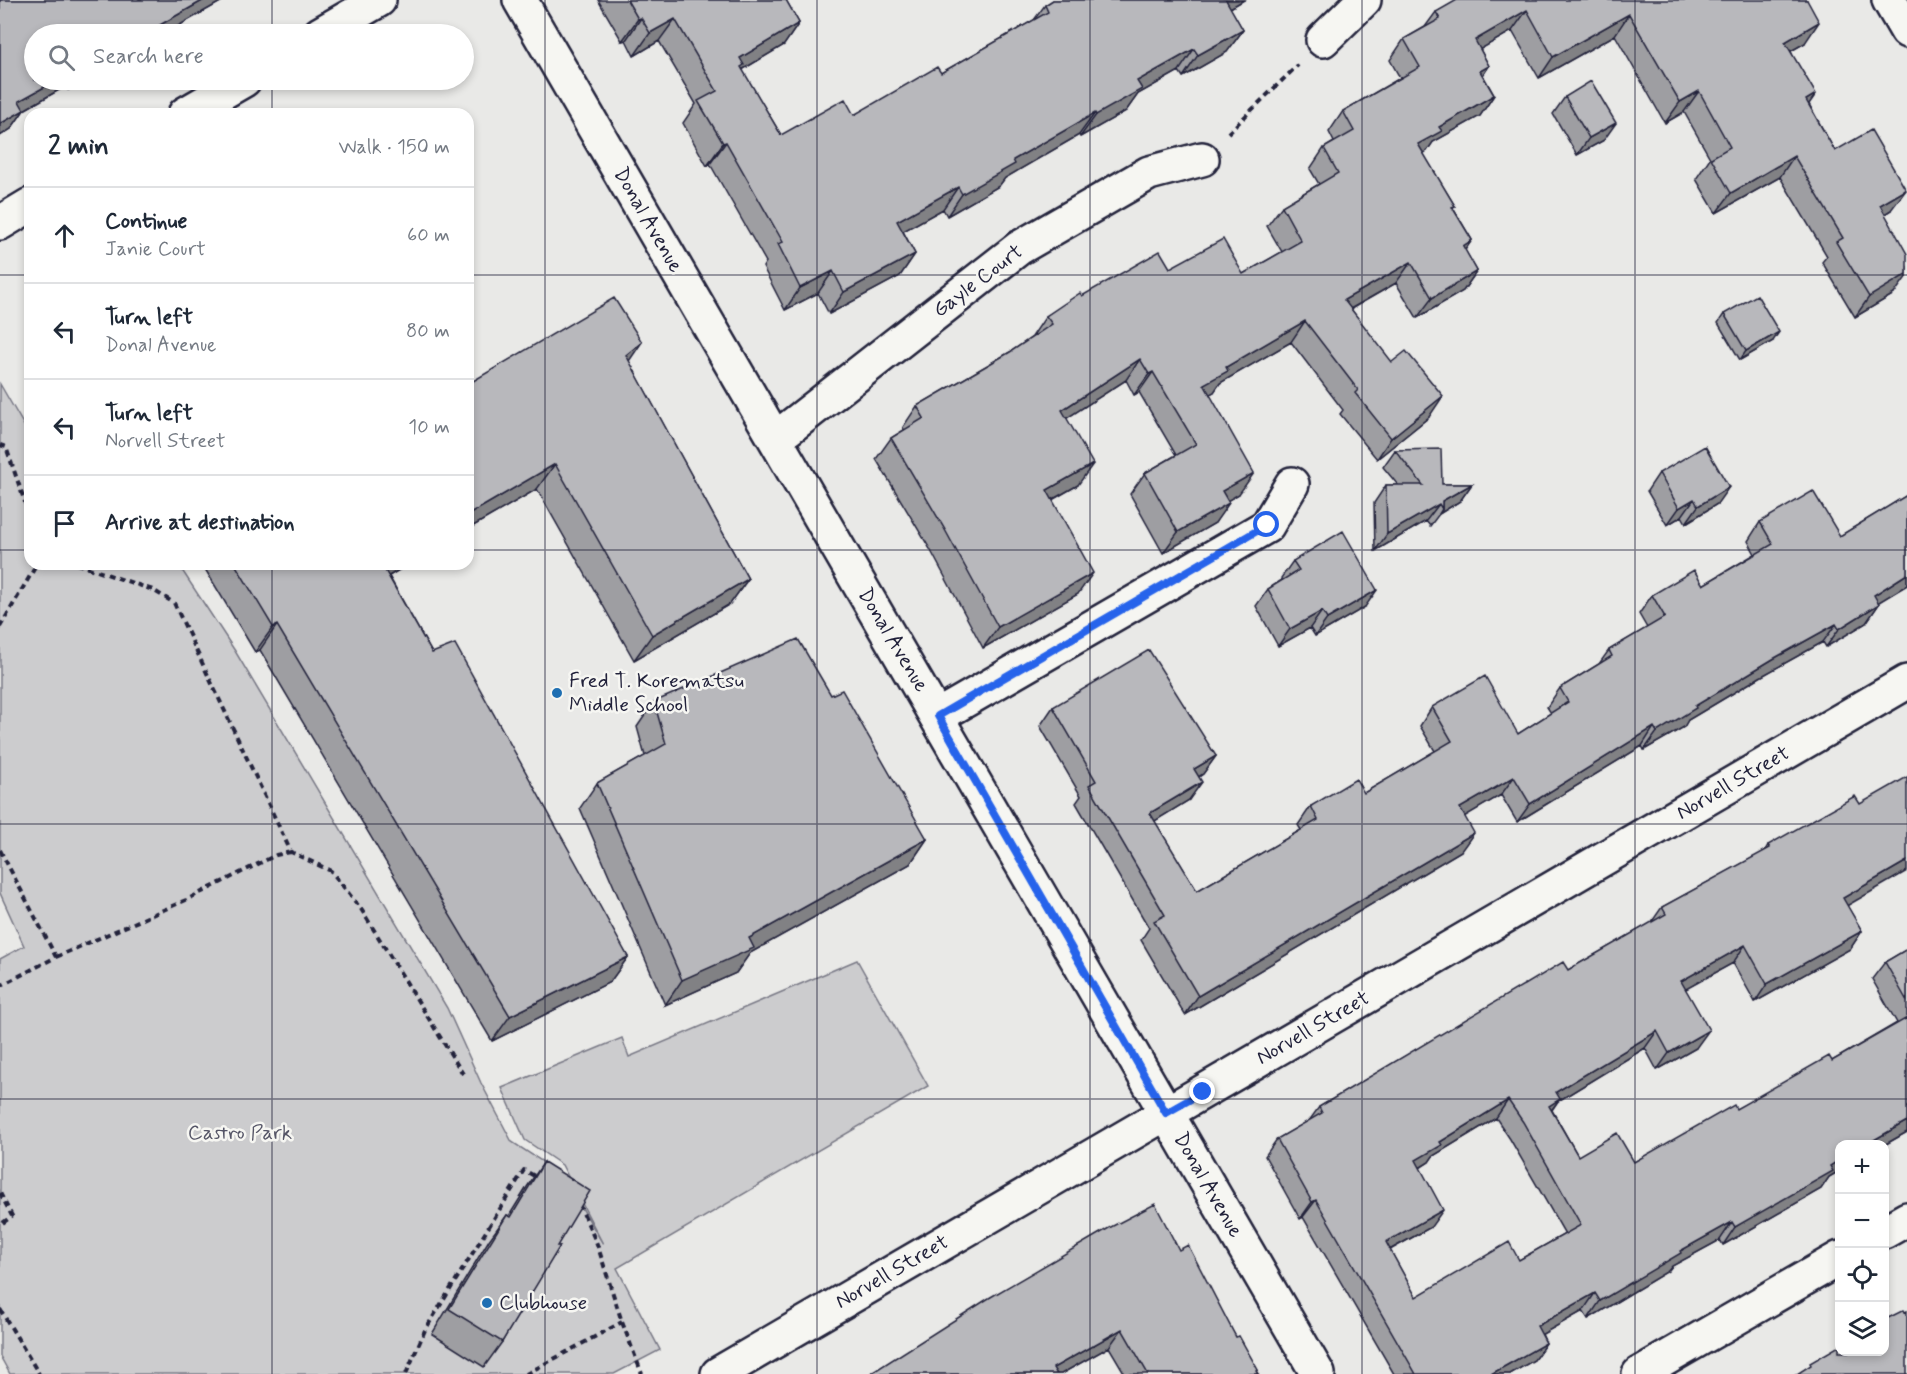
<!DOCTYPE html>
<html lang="en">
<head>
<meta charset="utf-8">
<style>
	:root { --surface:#fff; --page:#f2f2f3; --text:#1f2937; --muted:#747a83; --line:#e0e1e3 }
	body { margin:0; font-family:Mynerve,sans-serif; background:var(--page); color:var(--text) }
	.controls { position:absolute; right:18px; bottom:18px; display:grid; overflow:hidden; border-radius:12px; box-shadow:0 3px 9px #0003 }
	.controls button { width:54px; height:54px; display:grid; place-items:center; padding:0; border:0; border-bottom:2px solid var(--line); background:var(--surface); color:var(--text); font:30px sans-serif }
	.stop { position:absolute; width:18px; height:18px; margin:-14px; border:4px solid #2563eb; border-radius:50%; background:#fff }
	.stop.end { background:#2563eb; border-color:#fff; box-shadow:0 2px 6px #0008 }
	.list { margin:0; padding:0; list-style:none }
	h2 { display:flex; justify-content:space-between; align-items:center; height:78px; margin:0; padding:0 24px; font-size:26px }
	h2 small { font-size:20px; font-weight:400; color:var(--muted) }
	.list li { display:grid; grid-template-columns:39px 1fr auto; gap:18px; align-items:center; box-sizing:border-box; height:96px; padding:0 24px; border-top:2px solid var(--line) }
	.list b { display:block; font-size:22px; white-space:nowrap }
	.list p { margin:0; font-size:20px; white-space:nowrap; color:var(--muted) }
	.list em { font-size:20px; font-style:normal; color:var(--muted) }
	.icon { flex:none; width:33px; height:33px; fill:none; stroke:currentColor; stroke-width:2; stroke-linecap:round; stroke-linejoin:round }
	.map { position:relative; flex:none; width:1907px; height:1374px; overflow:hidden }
	.search { position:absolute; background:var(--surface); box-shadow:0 3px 9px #0003; left:24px; top:24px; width:450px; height:66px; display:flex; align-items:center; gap:15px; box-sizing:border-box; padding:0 21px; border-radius:33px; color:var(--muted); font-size:22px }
	.panel { position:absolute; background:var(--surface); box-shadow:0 3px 9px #0003; left:24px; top:108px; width:450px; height:462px; border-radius:18px }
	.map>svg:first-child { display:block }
</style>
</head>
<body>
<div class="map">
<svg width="1907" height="1374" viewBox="0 0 1907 1374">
	<rect width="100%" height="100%" fill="#e9e9e7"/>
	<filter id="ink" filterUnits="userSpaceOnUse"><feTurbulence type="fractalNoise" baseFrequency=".0167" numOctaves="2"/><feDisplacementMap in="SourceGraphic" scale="12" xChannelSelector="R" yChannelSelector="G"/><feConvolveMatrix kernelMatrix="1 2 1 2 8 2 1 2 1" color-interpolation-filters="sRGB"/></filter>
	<g filter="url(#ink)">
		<path fill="#ccccce" stroke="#777784" stroke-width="1.5" d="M0,384l30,52v128h148l57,87 212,357 34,75 31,59 51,33 40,69 -41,-79 -37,-25 -23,-52 120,-50 7,19 228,-97 71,126 -311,182 43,82 -46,24h-604l-10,-18v-397l24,-13 -24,-53z"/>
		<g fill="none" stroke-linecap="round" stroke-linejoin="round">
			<defs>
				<path id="minor" d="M520,0l798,1374
					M1889,0l18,31
					M320,34l59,-34
					M1323,40l41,-40
					M185,114l59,-34
					M0,223l30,-18
					M775,439l244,-191 130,-75 53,-14
					M938,716l329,-190 25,-42
					M1884,1232l23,-13
					M718,1374l1189,-692
					M1639,1374l201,-116"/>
			</defs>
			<use href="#minor" stroke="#22223b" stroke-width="38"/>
			<path stroke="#22223b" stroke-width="4" stroke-dasharray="6 4.5" stroke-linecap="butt" d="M1228,133l70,-68
				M0,445l6,2 24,70
				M77,564l76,26 21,13 117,249 40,19 30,38 102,165
				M0,627l37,-63
				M0,850l56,107 -56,29
				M56,957l130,-57 90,-45 15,-3
				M0,1193l12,23 -12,9
				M579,1204l18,40 25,78 20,52
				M0,1309l39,65
				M406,1374l19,-44 99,-160 14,8
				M526,1374l96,-52"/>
			<use href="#minor" stroke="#f6f6f2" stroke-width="33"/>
		</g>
		<path fill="#9e9ea2" stroke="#22223b" stroke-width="1.5" fill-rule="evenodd" d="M0,0h224l-60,34h-130v46h52l-18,10 -2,-4 -42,24 -13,19 -11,7z
			M598,0h188l13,23 -15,22 -42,25 39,65 73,-20 87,-42 93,-53 11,-15 8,-5h191l-14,8 13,22 -16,22 -44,25 -4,-6 -41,23 -12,17 -46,26 -1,-2 -74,43 -6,8 -52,30 -4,-7 -40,22 12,23 -15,22 -71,38 -11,-21 -33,17 -22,-43 3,-5 -56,-98 -3,2 -24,-43 13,-19 -37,-63 -25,15 -8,-16 -4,1z
			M1807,0l-2,43 -14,8 18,53 26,47 56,59 -6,4 9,80 -39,23 -33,-55 5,-6 -47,-79 -64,36 -20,-34 14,-21 -26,-46 -19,11 -50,-88 -76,43 -27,-47 -32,18 9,17 -6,9 11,20 -14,21 -47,26 -6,9 -4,3 32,52 -2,2 19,32 -7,10 12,21 -14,20 -46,27 -21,-35 -45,26 78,108 -52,42 -37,-45 3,-4 -52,-68 -71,41 -6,9 -5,2 30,100 -11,6 -13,23 -52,30 -33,-59 15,-21 31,-18 -37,-63 -5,3 -8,-15 -60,38 12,67 -26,15 26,94 -95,54 -53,-99 -54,-90 15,-21 13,-8 -1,-3 14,-21 93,-54 22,-15 14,-21 36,-20 88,-28 73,6 39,-22 -15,-26 15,-20 37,-22 -9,-15 14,-21 10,-6 -5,-10 14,-21 57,-33 -10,-18 14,-21 21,-12 11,-15z
			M1565,97l39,43 -27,15 -24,-41z
			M1724,314l49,27 -33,19 -22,-37z
			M629,361l119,218 -18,25 -96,56 -97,-171 -69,40z
			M1395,450l47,34h30l-12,17 -21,13 -9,12 -4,-5 -51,30 -1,-48 12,-18h12l-15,-18z
			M1659,473l58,31 -31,19 -4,-7 -15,9 -20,-34z
			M1907,495v90l-29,17 1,2 -13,19 -40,24 -3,-5 -63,35 -72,43 -4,7 -40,23 -2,-4 -125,76 -16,-27 -37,21 -3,35 -276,164 -44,-75 8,-12 -73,-125 5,-7 -41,-70 13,-19 163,49 -13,18 -4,3 -10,23 -35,21 43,70 104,-61 -3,-5 13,-19 53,-13 71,-42 -15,-25 12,-19 86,27 33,-21 -4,-6 13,-19 39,-24 10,-14 38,-22 -8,-14 13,-19 51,-10 52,-31 -7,-13 12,-19 80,14z
			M1293,561l72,46 -50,29 -5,-8 -32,18 -22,-40 12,-17 14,-9 -1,-2z
			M202,564h207l-20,12 43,77 196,304 -18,25 -118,59 -232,-391 -5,2z
			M831,695l96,144 -17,25 -160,89 -14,20 -71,32 -85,-197 17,-25 48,-27 -8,-29 17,-25z
			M1768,845l79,61 15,25 -12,18 -95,53 -22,-39 -48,26 11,59 -39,22 -12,-22 -87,53 -6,9 26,46 56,6 102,-53 96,-48 65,-38 -25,-44 13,-17 22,-13v183l-78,45 -8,12 -98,56 -3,-5 -48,26 -4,5 -80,48 -5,-8 -41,23 4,9 -12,17 -24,14h-116l-91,-157 -3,2 -35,-63 12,-17 32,-18 10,-14 206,-122 43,-15 83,-47 11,-16 102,-55zM1496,1118l14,21 55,95 -46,26 -103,37 -26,-47 41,-23 -11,-59 9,-6 4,-6z
			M544,1162l13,84 -55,96 -18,25 -52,-33 57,-94 18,-25 2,1 18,-29z
			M1179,1250l57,87 22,37h-133l-16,-27 -48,27h-190l2,-2z"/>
		<path fill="#818184" stroke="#22223b" stroke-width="1.5" d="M204,0h20l-60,34h-20z
			M1223,0h21l-35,20z
			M1527,10l-15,21 -52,30 15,-21z
			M1629,14l-14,21 -76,43 14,-21z
			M641,18l-15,22 -4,1 16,-22z
			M675,19l-16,22 -25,15 16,-23z
			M1819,22l-14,21 -34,19 14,-20z
			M799,23l-15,22 -44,26v-13z
			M1243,30l-16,22 -44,25 15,-22z
			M1194,49l-15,22 -41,23 -12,17 -46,26 16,-22 41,-34z
			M1489,66l-14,21 5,-16z
			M57,80h13l-4,6 -60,34 13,-19z
			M75,80h11l-18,10z
			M1699,91l-15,21 -19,11 15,-21z
			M1816,94l-14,20 4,-14z
			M1494,95l-14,21 -47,26 -6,9 -24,14 15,-21 21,-17z
			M24,110l-13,19 -11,7v-12z
			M1095,113l-16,22 -74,43 -6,8 -52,30 15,-22 51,-34z
			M1616,123l-12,17 -27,15 12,-17z
			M726,142l-16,22 -3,2 16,-23z
			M1794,156l-14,21 -64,36 15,-20z
			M958,187l-15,22 -61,34 15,-22z
			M1906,190l-15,20 -26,16 15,-21z
			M1472,240l-15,21 6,-15z
			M915,254l-15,22 -71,38 15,-22z
			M1411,262l-15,21 -67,38 15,-21z
			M1907,267v9l-13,18 -39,23 14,-20z
			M833,271l-15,22 -33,17 15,-22z
			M1477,271l-14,20 -46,27 15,-20z
			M1305,321l-14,21 -71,41 -6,9 -24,13 14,-21 22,-17z
			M1779,332l-6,9 -33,19 6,-9z
			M642,342l-17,25 1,-12z
			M1140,359l-14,21 -79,51 15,-21z
			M1153,372l-14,20 -5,3 15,-21z
			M1443,396l-14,21 -52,42 14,-21z
			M555,464l-18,25 -69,40v-14z
			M1093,464l-15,21 -46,26 15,-21z
			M1254,473l-15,21 -31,18 14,-21z
			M1472,484l-12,17 -21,13 3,-5v-8z
			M1729,487l-12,17 -31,19 12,-17z
			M1694,499l-12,17 -15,9 12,-17z
			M1229,503l-14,20 -52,30 15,-21z
			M1439,504l-13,17 -51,30 12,-17z
			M383,564h26l-44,26z
			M1093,573l-15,21 -95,54 15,-21z
			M1907,574v11l-46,28 13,-18z
			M748,579l-18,25 -96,56 18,-25z
			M1377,590l-12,17 -50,29 12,-17z
			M1879,604l-13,19 -40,24 13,-18z
			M1322,611l-12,17 -32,18 12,-17z
			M1836,624l-13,18 -63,35 -72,43 -4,7 -40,23 13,-18 38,-26 78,-47z
			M277,625l-17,25 -5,2 18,-25z
			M1654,727l-12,19 -125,76 13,-18z
			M1216,756l-13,18 -22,14 13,-19z
			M1514,777l-13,18 -54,32 13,-19z
			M1202,782l-13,18 -52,32 13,-19z
			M1474,833l-13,18 -276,164 13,-19z
			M927,839l-17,25 -160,89 -14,20 -71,32 17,-25 67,-42z
			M1907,861v10l-76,44 12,-17z
			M1862,931l-12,18 -95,53 12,-18z
			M1745,945l-12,18 -65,36 13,-18z
			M628,957l-18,25 -118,59 18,-25z
			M1709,1030l-13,18 -39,22 12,-17z
			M1657,1031l-12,17 -87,53 -11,15 -10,7 19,-31z
			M1508,1100l-12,18 -63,38 -4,6 -26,16 13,-18 24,-18z
			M1907,1121v11l-23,13 -17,-1z
			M1839,1160v11l-10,6 -8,12 -98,56 12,-18z
			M1316,1200l-13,17 -3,2 12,-17z
			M1443,1210l-12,17 -58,32 13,-17z
			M1732,1222l-12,18 -48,26 -4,5 -80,48 12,-18 80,-50z
			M1595,1293l-12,18 -58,33 12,-18z
			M1122,1329l-13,18 -48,27h-12l4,-6z
			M1546,1343l-12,17 -24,14h-19z"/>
		<path fill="#b8b8bc" stroke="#22223b" stroke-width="1.5" fill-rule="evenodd" d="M0,0h204l-60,34h-110v46h23l-38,21 5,9 -24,14z
			M627,0h159l13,23 -59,35 4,7 -3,2 40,68 64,-36 9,16 83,-48 4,6 107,-61 -3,-7 8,-5h173l17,30 -45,25 -4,-6 -57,32 5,8 -46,26 -1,-2 -82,47 2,4 -53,30 -4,-7 -61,34 18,33 -71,38 -11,-21 -33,17 -22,-44 5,-2 -57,-100 -3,1 -25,-42 19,-10 -42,-72 -25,14 -9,-15 -3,1z
			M1457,0h350l12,22 -34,20 31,52 -10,6 29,51 36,-21 35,60 -26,15 27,49v20l-38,23 -33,-55 7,-4 -49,-82 -63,37 -20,-35 19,-11 -31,-56 -19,11 -51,-88 -76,43 -26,-47 -52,30 14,26 -9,5 14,24 -55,32 3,4 -24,13 37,62 -3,1 20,33 -9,6 14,25 -45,27 -21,-36 -67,38 48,62 14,-11 37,45 -52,42 -36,-45 3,-3 -53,-69 -79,46 2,4 -24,13 50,89 -32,18 7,12 -51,29 -33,-59 51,-29 -43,-72 -4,2 -9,-15 -78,51 31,54 -46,26 46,83 -95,54 -54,-99 -53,-90 33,-20 -7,-12 93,-54 42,-28 -6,-8 34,-23 2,3 78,-45 10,17 53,-29 20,35 58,-33 -19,-35 56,-33 -14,-25 30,-17 -11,-20 77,-44 -16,-28 36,-20 -4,-7z
			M1591,81l25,42 -27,15 -24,-41z
			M1757,295l22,37 -33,19 -22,-37z
			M614,298l28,44 -16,13 122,224 -96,56 -97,-171 -87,51v-131z
			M1705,446l24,41 -31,19 -4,-7 -15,9 -20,-35z
			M1441,449l1,35h30l-30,17v8l-3,-5 -52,30 -1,-49h37l-28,-35z
			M1813,491l27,45 67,-41v79l-33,21 5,9 -40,25 -3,-5 -63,35 -78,47 1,2 -39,24 -3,-5 -124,77 -16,-27 -54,31 14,25 -276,163 -44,-75 11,-6 -76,-130 7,-4 -43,-74 96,-57 67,106 -22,13 8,13 -52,31 47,78 121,-71 -7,-14 45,-27 8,14 88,-52 -20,-34 53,-31 33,58 50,-32 -8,-14 52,-32 -3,-6 56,-33 -13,-22 42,-25 9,15 70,-41 -13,-22z
			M1343,531l34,59 -50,29 -5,-8 -32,18 -22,-40 31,-19 -6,-9z
			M235,564h148l-1,1 50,88 23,-9 173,313 -118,59 -233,-391 -4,2z
			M798,639l33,56 11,-5 85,149 -178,99 5,10 -72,32 -85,-197 69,-39 -12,-42z
			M1907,777v84l-64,37 19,33 -95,53 -22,-39 -64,36 28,49 -40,23 -12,-22 -101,61 4,7 -11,7 29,50 39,-23 17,29 100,-57 2,4 93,-53 3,5 75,-43v103l-40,23h-28v16l-9,6 3,5 -98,56 -3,-5 -52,29 1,2 -81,48 -5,-8 -58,33 9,17 -55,31h-75l-100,-174 -4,2 -35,-63 45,-26 -3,-6 206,-123v1l38,-23 5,8 98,-56 -4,-7 108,-59 -2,-3 87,-49 5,8zM1508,1100l15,22 58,103 -62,35 -10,-18 -93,55 -30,-55 57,-32 -27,-50 26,-15 -2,-3z
			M1907,949v52l-22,-39z
			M544,1162l46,29 -33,55h3l-58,96 -53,-33 58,-94 4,2z
			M1155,1204l24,46 9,-5 48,92 3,-1 19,34 -2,1 2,3h-110l-26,-45 -69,39 4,6h-183l-1,-2 116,-74 120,-70z
			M1904,1310l1,2 2,-1v63h-110l14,-9 -1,-2 29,-17v6h45v-32z"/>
	</g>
	<g fill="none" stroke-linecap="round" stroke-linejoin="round" filter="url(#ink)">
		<path stroke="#2563eb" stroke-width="8" d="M1203,1092l-37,21 -228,-397 329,-191"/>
	</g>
	<path fill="none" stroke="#22223b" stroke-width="1.5" stroke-opacity="0.55" d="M272,0v34M545,0v1374M817,0v1374M1090,0v1374M1362,0v1374M1635,0v1374M272,80v34M0,275h30M468,275h1439M0,550h30M468,550h1439M272,564v810M0,824h1907M0,1099h1907"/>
	<g fill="#1f6fb2" stroke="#f6f6f2" stroke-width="2">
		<circle cx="557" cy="693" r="6"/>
		<circle cx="487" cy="1303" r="6"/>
	</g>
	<g text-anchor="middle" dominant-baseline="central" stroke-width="5" stroke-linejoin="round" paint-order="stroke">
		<g font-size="21" fill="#22223b" stroke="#f6f6f2">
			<text transform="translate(648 220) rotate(60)">Donal Avenue</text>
			<text transform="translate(978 281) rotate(-37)">Gayle Court</text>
			<text transform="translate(893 640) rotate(59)">Donal Avenue</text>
			<text transform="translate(1733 783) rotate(-30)">Norvell Street</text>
			<text transform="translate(1313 1028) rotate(-30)">Norvell Street</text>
			<text transform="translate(1208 1185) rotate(60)">Donal Avenue</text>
			<text transform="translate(892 1272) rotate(-30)">Norvell Street</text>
		</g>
		<g font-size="21" fill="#22223b" stroke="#f6f6f2" text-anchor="start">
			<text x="569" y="681">Fred T. Korematsu<tspan x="569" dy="24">Middle School</tspan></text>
			<text x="499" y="1303">Clubhouse</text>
		</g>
		<g font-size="21" fill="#555567" stroke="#f6f6f2">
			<text x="240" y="1133">Castro Park</text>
		</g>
	</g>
</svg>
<div class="controls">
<button>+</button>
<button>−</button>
<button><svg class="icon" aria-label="locate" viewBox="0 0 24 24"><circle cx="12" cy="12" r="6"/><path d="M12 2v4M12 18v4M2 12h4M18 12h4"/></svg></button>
<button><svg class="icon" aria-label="layers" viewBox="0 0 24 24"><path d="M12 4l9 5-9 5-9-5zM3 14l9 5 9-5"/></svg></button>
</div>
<div class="stop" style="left:1267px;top:525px"></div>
<div class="stop end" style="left:1203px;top:1092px"></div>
<div class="search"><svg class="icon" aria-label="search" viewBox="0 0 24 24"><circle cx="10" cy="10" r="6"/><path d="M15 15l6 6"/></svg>Search here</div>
<section class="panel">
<h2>2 min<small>Walk · 150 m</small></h2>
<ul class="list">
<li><svg class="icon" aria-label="ahead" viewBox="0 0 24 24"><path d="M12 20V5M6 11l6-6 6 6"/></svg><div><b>Continue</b><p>Janie Court</p></div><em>60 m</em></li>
<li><svg class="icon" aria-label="left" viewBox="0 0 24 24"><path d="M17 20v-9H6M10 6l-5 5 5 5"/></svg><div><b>Turn left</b><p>Donal Avenue</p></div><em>80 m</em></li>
<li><svg class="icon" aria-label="left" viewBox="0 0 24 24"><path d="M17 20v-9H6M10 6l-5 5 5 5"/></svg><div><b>Turn left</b><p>Norvell Street</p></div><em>10 m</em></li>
<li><svg class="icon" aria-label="arrive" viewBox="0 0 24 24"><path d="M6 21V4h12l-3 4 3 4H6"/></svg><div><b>Arrive at destination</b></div></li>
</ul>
</section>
</div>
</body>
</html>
